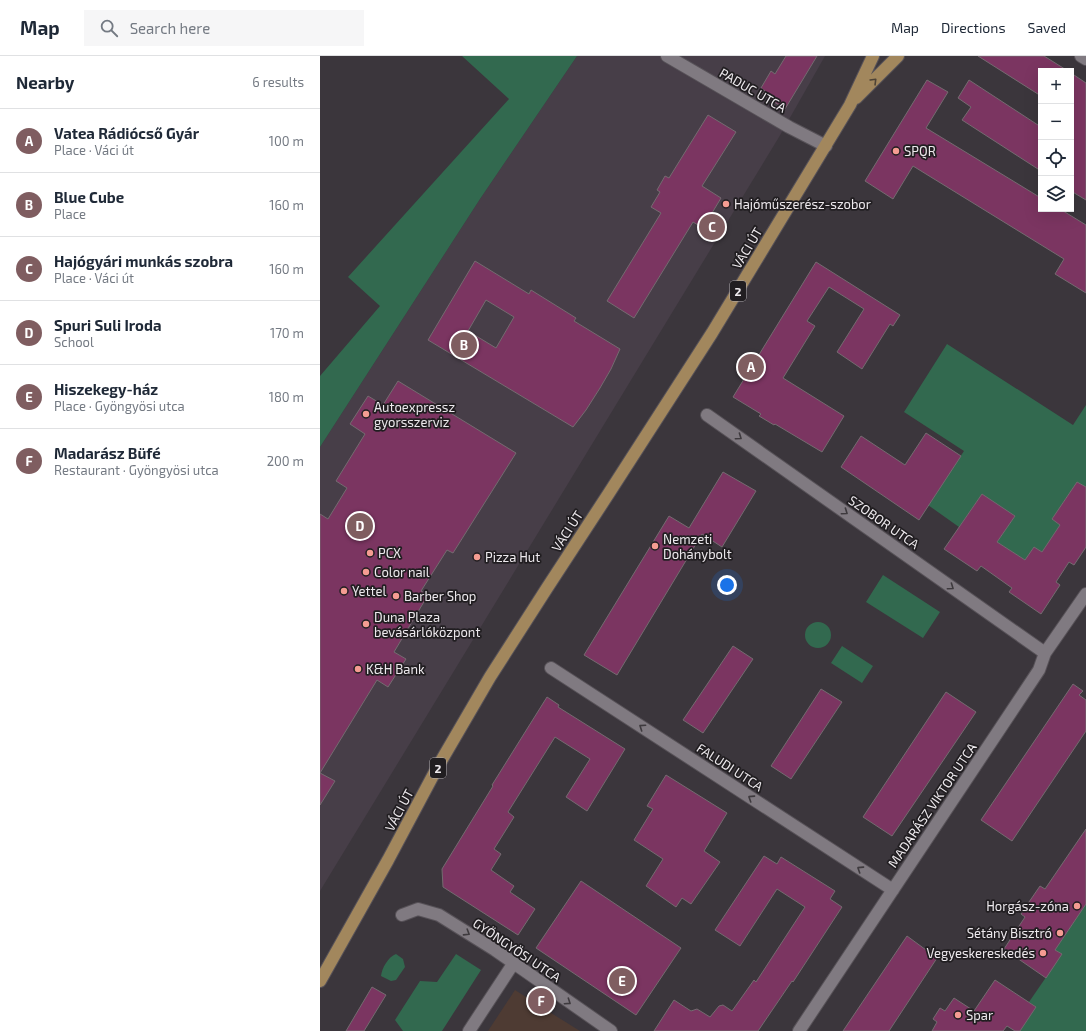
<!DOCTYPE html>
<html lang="en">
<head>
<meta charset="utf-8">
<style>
	:root { --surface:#fff; --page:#f6f6f7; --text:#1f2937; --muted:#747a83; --line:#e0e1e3; --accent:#7f5d60 }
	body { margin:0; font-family:"Exo 2",sans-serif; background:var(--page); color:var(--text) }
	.controls { position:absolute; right:12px; top:12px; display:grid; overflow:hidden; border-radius:0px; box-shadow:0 4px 16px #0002 }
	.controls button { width:36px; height:36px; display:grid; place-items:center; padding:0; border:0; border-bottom:1px solid var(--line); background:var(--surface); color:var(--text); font:20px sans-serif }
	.you { position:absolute; left:407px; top:529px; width:14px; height:14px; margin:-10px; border:3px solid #fff; border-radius:50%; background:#1a73e8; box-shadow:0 0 0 6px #1a73e833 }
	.badge { display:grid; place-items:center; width:26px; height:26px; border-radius:50%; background:var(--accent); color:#fff; font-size:13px; font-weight:700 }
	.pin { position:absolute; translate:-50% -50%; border:2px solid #fff; box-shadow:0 1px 4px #0006 }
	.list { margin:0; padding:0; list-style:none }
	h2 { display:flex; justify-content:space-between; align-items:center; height:52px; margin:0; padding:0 16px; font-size:17px }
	h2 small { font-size:13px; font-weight:400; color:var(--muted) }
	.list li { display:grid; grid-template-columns:26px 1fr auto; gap:12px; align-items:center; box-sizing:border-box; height:64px; padding:0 16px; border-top:1px solid var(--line) }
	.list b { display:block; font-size:15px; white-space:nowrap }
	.list p { margin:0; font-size:13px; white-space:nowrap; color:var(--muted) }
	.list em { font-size:13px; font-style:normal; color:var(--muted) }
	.icon { flex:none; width:22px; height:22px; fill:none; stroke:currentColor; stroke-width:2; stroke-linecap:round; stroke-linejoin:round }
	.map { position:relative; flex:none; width:766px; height:975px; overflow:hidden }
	header { display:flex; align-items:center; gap:24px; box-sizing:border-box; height:56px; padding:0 20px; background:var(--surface); border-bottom:1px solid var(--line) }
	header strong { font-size:19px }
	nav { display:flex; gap:22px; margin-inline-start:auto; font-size:14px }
	.search { width:280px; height:36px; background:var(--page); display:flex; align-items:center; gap:10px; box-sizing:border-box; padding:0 14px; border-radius:0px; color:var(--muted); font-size:15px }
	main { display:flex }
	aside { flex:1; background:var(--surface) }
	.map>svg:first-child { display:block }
</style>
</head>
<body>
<header>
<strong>Map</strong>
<div class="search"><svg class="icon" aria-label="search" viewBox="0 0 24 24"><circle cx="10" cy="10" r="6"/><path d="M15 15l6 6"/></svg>Search here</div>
<nav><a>Map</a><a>Directions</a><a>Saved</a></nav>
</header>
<main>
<aside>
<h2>Nearby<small>6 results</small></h2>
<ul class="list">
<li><span class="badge">A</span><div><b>Vatea Rádiócső Gyár</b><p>Place · Váci út</p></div><em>100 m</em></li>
<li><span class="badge">B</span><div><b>Blue Cube</b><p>Place</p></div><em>160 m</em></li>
<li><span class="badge">C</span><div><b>Hajógyári munkás szobra</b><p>Place · Váci út</p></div><em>160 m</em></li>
<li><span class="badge">D</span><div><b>Spuri Suli Iroda</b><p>School</p></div><em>170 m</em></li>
<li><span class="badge">E</span><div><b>Hiszekegy-ház</b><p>Place · Gyöngyösi utca</p></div><em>180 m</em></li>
<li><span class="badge">F</span><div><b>Madarász Büfé</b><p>Restaurant · Gyöngyösi utca</p></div><em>200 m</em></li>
</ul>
</aside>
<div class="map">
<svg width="766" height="975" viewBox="0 0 766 975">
	<rect width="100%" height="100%" fill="#3b363c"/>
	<path fill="#473e48" d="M257,0h248l-46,81 -459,754v-444l160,-248z"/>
	<path fill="#4e3b33" d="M195,934l28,18 37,23h-92z"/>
	<path fill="#32694f" d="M142,0h115l-97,143 -160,248v-71l60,-70 -32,-29 161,-178z
		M627,288l126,81 13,-20v81l-1,1 -8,-5 -25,37 8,6 -18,27 -8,-5 -9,13 -28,-18 18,-26 -33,-22 -23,33 -31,-22 36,-54 -60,-39z
		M563,519l57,37 -17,26 -57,-36z
		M485 579a13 13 0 1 1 26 0a13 13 0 1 1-26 0Z
		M522,590l31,20 -11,17 -31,-20z
		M766,848v127h-66l16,-24 -7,-5 33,-48 -7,-4z
		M76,898l7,5 2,8 -9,13 -5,1 -10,-5c1,-8 7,-19 15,-22z
		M136,898l25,16 -39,61h-39l-8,-11 25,-39 17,1z"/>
	<path fill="#7b3561" stroke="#746b70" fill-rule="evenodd" d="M466,0h31l-32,53 -23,-15 3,-3 -4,-3 10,-17 4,3z
		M658,0h66l24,15h-27v25z
		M751,17l15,10v117l-15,-9z
		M607,24l21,12 -22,36 115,70v11h19l26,16v68l-31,-19 9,-15 -151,-93 -20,33 -28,-18z
		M649,24l72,47v44l-79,-51 9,-13 -13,-9z
		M388,59l28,17 -34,54 19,12 -18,30 -10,-6 -59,96 -27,-17 54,-88 -10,-6 9,-15 -3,-2 8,-14 4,2z
		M155,205l54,33 2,-4 45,28 -2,3 46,28 -9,20 -11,19 -14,22 -13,17 -145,-87zM166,244l28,17 -18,31 -28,-17z
		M496,206l84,53 -7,11 -3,-2 -28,45 -25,-17 27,-43 -35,-22 -22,34 8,5 -32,52 61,38 -22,36 -47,-28 -1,1 -15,-9 2,-2 -28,-17z
		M78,325l118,72 -63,100 -6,-3 -26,41 7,4 -34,57 12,7 -18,28 -11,-7 -57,93 15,8 -15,24v-291l8,5 19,-31 -11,-7 29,-47 -15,-10 18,-28 15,9z
		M606,377l35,23 -42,64 -78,-53 20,-31 44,29z
		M403,416l33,19 -34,56 -20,-13 -85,141 -33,-20 85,-139 20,12z
		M757,426l9,5v60l-12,18 -5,-3 -13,20 4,3 -19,29 -32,-22 3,-4 -31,-22 -4,5 -33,-22 38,-55 33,22 -18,26 28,18 9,-13 8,5 18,-27 -8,-6z
		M413,590l20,13 -50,74 -20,-13z
		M753,628l10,7 -4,4 7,5v31l-74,110 -31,-21z
		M501,633l21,13 -51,77 -20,-13z
		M626,636l30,20 -84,124 -29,-19z
		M227,641l12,8 -1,2 67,42 -38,62 -21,-14 24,-38 -35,-22 -47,75 6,5 -20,32 7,5 -10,16 23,16 -4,6 25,17 -17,26 -75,-48 -1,-18 51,-83 -1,-1z
		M346,719l61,38 -23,38 16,11 -29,42 -9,-6 -6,9 -30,-21 17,-27 -29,-19 19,-31 -6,-3z
		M766,773v75l-31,46 7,4 -16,24 -42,-29 21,-32 -4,-3 8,-12 11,-16 5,3z
		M444,800l13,8 4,-7 54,34 -5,8 12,8 -49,75 -1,-1 -34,50h-104l20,-31 17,11 6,-2 13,8 9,-11 4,-1 9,6 22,-31 2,2 49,-75 -28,-18 -37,57 -25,-16z
		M261,825l100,67 -45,67 -100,-67z
		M587,880l30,22 -48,73h-46z
		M675,924l41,27 -16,24h-5l-8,-5 -4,5h-71l5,-9 -4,-3 7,-11 5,3 9,-13 20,13z
		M52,931l14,8 -22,36h-18z"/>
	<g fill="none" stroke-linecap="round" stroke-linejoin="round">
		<defs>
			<path id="minor" d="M347,0l122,71 37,19
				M761,0l5,3
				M387,359l338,238
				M231,612l342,222
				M82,859l16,-6 21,6 56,35 116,81
				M149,975l44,-67
				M479,975l240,-361 6,-17 41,-59"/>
			<path id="primary" d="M536,42l42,-42
				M0,925l68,-121 49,-92 53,-91 57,-89 62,-95 103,-160 138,-228 23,-49"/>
		</defs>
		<use href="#minor" stroke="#575258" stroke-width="14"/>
		<use href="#primary" stroke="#575258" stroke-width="14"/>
		<use href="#minor" stroke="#807a81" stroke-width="12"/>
		<use href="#primary" stroke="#a2875d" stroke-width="12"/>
	</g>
	<defs><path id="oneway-chevron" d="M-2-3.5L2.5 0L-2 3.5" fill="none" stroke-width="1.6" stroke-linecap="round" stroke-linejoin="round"/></defs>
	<use stroke="#4e4336" href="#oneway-chevron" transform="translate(554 25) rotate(-45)"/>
	<g stroke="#3e3a3e">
		<use href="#oneway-chevron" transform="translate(419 381) rotate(35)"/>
		<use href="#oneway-chevron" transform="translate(525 456) rotate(35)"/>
		<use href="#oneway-chevron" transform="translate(631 531) rotate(35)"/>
		<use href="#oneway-chevron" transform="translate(322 671) rotate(-146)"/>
		<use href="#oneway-chevron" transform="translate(431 742) rotate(-147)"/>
		<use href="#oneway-chevron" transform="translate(540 813) rotate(-147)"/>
		<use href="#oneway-chevron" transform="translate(147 877) rotate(32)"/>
		<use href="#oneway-chevron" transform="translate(248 946) rotate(34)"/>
	</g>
	<g fill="#f59c92" stroke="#211e21" stroke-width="1.5">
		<circle cx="576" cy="95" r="4"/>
		<circle cx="406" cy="148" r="4"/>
		<circle cx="46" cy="358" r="4"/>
		<circle cx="335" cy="490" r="4"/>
		<circle cx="50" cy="497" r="4"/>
		<circle cx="157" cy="501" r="4"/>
		<circle cx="46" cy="516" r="4"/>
		<circle cx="24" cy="535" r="4"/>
		<circle cx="76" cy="540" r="4"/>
		<circle cx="46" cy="568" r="4"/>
		<circle cx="38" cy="613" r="4"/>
		<circle cx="757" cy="850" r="4"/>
		<circle cx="740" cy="877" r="4"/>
		<circle cx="723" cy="897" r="4"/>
		<circle cx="638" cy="959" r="4"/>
	</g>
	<g text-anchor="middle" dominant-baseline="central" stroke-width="3.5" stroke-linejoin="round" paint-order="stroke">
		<g fill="#211e21" stroke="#b0acb0" stroke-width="1">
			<rect x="410" y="225" width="16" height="20" rx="3"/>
			<rect x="110" y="702" width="16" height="20" rx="3"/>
		</g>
		<g font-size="12" font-weight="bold" fill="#ede9ed">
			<text x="418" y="235">2</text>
			<text x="118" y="712">2</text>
		</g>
		<g font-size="13" fill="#ede9ed" stroke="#211e21">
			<text transform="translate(433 34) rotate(30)">PADUC UTCA</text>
			<text transform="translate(427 192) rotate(-59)">VÁCI ÚT</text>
			<text transform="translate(564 466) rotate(35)">SZOBOR UTCA</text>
			<text transform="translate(247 475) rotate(-57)">VÁCI ÚT</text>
			<text transform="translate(410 711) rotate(33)">FALUDI UTCA</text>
			<text transform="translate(612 749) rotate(-56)">MADARÁSZ VIKTOR UTCA</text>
			<text transform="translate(79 754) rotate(-62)">VÁCI ÚT</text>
			<text transform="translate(197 894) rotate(34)">GYÖNGYÖSI UTCA</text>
		</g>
		<g font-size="13" fill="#ede9ed" stroke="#211e21" text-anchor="start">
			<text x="584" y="95">SPQR</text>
			<text x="414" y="148">Hajóműszerész-szobor</text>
			<text x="54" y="351">Autoexpressz<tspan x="54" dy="15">gyorsszerviz</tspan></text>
			<text x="343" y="483">Nemzeti<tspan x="343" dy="15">Dohánybolt</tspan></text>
			<text x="58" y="497">PCX</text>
			<text x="165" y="501">Pizza Hut</text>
			<text x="54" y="516">Color nail</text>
			<text x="32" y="535">Yettel</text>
			<text x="84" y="540">Barber Shop</text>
			<text x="54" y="561">Duna Plaza<tspan x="54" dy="15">bevásárlóközpont</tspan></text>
			<text x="46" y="613">K&amp;H Bank</text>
			<text x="749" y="850" text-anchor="end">Horgász-zóna</text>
			<text x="732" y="877" text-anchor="end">Sétány Bisztró</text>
			<text x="715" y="897" text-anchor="end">Vegyeskereskedés</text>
			<text x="646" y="959">Spar</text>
		</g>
	</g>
</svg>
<div class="controls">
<button>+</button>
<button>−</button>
<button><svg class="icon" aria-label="locate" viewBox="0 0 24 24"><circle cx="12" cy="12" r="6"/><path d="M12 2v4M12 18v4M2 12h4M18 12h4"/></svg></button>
<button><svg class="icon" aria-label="layers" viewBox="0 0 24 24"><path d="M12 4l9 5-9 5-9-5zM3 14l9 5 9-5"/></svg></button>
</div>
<div class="you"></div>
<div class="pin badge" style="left:431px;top:311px">A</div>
<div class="pin badge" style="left:144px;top:289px">B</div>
<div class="pin badge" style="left:392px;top:171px">C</div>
<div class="pin badge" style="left:40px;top:470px">D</div>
<div class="pin badge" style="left:302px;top:925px">E</div>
<div class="pin badge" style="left:221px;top:945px">F</div>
</div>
</main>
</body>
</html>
